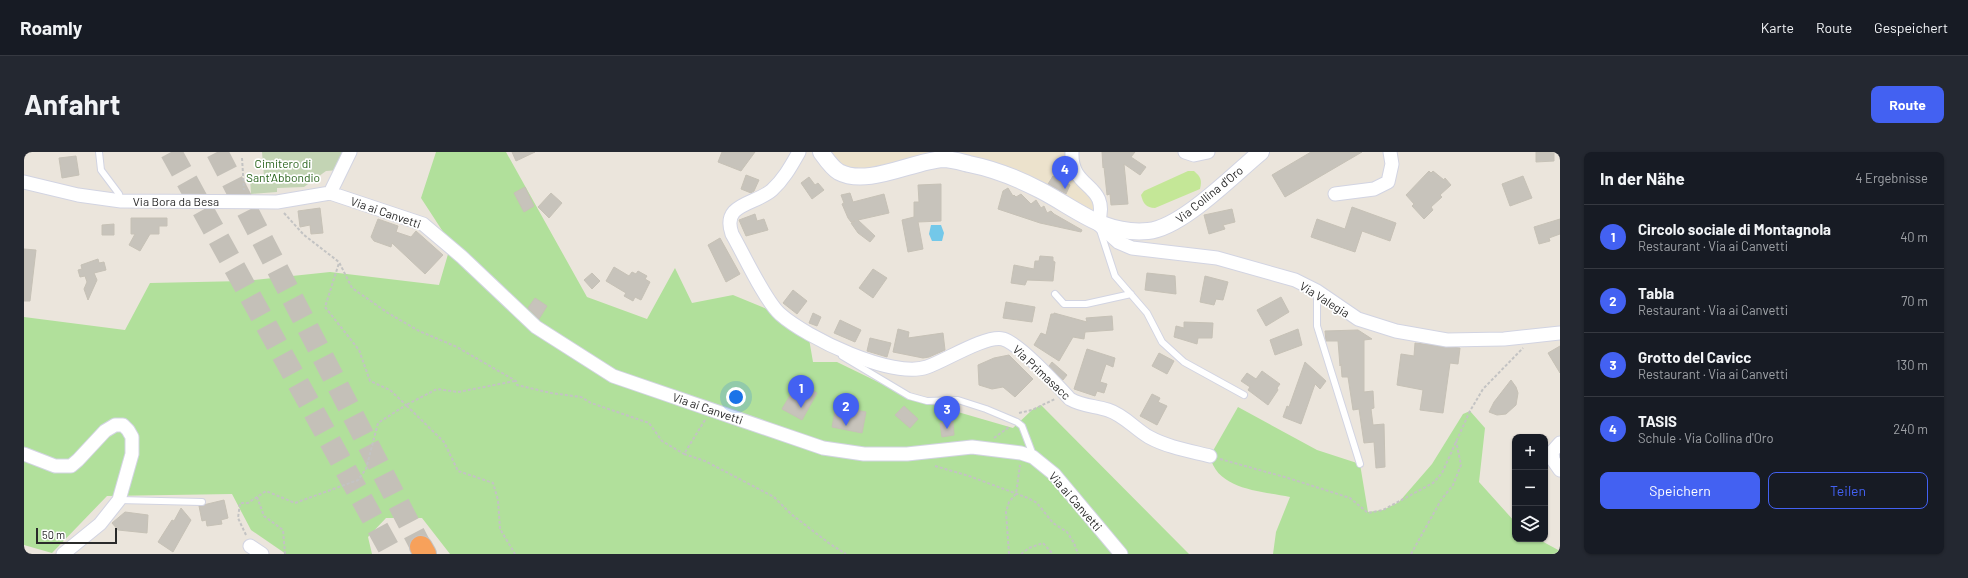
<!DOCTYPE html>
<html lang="de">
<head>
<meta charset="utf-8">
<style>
	:root { --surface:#171b24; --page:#242831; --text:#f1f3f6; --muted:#9ea1a6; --line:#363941; --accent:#4361f2 }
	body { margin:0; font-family:Barlow,sans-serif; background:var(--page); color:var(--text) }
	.controls { position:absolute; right:12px; bottom:12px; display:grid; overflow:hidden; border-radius:8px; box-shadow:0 1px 3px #0004 }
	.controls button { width:36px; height:36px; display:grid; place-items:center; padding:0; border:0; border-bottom:1px solid var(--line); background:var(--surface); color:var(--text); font:20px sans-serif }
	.scale { position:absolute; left:12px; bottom:10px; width:81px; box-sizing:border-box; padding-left:4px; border:2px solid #2a2a2a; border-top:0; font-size:11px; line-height:14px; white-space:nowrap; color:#2a2a2a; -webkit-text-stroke:3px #fff; paint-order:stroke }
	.you { position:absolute; left:712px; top:245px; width:14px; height:14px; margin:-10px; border:3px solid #fff; border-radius:50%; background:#1a73e8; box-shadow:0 0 0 6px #1a73e833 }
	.badge { display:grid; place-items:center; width:26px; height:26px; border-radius:50%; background:var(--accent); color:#fff; font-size:13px; font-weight:700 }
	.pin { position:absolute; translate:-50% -33px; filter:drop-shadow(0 1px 2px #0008) }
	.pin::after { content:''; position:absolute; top:21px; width:14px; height:12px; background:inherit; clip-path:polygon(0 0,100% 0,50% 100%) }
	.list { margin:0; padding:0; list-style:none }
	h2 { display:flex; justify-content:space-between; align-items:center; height:52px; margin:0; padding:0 16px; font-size:17px }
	h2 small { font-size:13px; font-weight:400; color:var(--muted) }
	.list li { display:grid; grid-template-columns:26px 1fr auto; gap:12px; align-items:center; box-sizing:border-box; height:64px; padding:0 16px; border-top:1px solid var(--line) }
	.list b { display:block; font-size:15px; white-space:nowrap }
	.list p { margin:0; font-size:13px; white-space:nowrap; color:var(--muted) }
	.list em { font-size:13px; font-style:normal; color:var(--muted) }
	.actions { display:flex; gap:8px; padding:12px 16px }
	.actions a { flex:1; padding:9px 0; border:1px solid var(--accent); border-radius:8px; text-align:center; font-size:14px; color:var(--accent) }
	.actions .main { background:var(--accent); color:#fff }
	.icon { flex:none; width:22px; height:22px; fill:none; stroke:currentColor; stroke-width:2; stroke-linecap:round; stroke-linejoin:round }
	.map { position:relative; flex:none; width:1536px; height:402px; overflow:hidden; border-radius:8px }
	header { display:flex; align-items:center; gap:24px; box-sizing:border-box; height:56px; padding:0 20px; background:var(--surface); border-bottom:1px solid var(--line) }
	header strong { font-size:19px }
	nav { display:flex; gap:22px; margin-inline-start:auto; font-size:14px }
	.intro { display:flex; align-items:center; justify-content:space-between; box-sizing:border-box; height:96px; padding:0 24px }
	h1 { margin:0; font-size:28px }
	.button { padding:10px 18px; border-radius:8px; background:var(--accent); color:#fff; font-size:14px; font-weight:700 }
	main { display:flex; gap:24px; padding:0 24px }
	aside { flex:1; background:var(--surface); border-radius:8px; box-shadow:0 1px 3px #0004 }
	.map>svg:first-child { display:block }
</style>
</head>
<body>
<header>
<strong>Roamly</strong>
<nav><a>Karte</a><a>Route</a><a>Gespeichert</a></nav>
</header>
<div class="intro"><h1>Anfahrt</h1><a class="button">Route</a></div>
<main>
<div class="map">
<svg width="1536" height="402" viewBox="0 0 1536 402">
	<rect width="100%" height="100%" fill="#ebe5dc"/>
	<path fill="#ece2cc" d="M797,0h251l29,63 -61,-25 -97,-31 -92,17z"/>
	<path fill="#b1e09b" d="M412,0h70l81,145 60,22 28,-51 17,35 41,-8 46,19 29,19 5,29h24l76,37 100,29 19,-18 9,-5 148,149h-739l-28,-36h-36l-18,19 4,17h-86l-35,-24 -19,-36 -125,2 -55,57 -28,-8v-228l101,13 25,-47 94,-2 86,-9 109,13 12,-41 -30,-46z
		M1214,255l79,43 43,14 8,48 15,-2 16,-8 33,-38 31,-50 7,-3 15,17 -6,54 36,40v17h23l22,12v3h-287l3,-22 14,-35c-29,-6 -73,-7 -80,-41z"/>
	<path fill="#c3d4b4" d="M238,0h85l-8,18 -13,1 -22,16 -27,1v4l-26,2 -1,-17 14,-1z"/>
	<path fill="#c4e797" d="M1164,19h6c7,6 8,9 6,18l-45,19c-9,0 -12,-5 -14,-13l3,-4z"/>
	<path fill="#73c8e9" d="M907,73h10l3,8 -2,8h-10l-3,-7z"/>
	<path fill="#c7c3bb" stroke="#c6c1b6" d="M488,0h23l-19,9z
		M698,0h33l-14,19 -23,-9z
		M1078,0h33l-4,5 15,10 -6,8 -16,-11 4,40 -17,1 -1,-11 -3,1 -3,-28 -1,1z
		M1287,0h51l-77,45 -13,-22z
		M1512,0h18v9l-18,1z
		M52,4l3,19 -17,3 -3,-20z
		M1405,19l2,2 2,-2 11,9 1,-2 6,7 -11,10 2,2 -11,10 2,3 -9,9 -12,-13 2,-2 -8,-9z
		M722,23l13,5 -5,11 -3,2 -10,-4z
		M1029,24l17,9 -4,9 -18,-10z
		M1499,24l9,22 -22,8 -8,-22z
		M785,25l6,8 3,-2 6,7 -12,9 -11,-16z
		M917,32v37l-23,1 5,27 -15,3 -6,-32 12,-3v-15h5l-1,-17z
		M501,35l9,19 -10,6 -10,-19z
		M984,36l5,8 1,-1 2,2 5,-3 10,10 5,-4 5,8 3,-2 3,7 4,-2 3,3 28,16 -1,2 -41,-9 -42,-14 5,-18z
		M527,41l11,10 -13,15 -11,-11z
		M826,41l3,9 31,-8 5,19 -31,7 17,16 -5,6 -12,-9 -7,-10 4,-2 -4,1 -3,-4 -6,-14 2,-1 -3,-8z
		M1328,55l44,16 -6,18 -28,-10 -7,21 -44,-15 6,-18 28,10z
		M296,56l3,25 -12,1 -1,-9 -10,2 -2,-16z
		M1208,57l3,13 -12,3 2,4 -16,5 -5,-19z
		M731,62l2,7 7,-2 4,11 -22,6 -7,-16z
		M107,66h36v8h-8v8h-9l-10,17 -11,-6 6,-11h-4z
		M354,67l20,7 -2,6 15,5 5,-6 27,24 -18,19 -33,-31 -1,4 -17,-6 -3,-4z
		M1536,67v15l-11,4 1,3 -11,3 -5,-17z
		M90,72v11h-12v-10z
		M696,86l20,36 -14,8 -18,-37z
		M0,97l12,1 -6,51h-6z
		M1016,104l13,1v4l2,1 -2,19 -26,-1 -2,5 -14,-2 3,-18 20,4 1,-8h4z
		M74,107l1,4 5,-1 2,8 -12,3 3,7 -9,20 -4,-11 3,-7 -2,-6 -5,1 -2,-7 4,-1 -1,-4z
		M590,115l15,9 3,-4 4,2 2,-3 9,5 -2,3 5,3 -9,18 -6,-3 -2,4 -9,-5 2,-3 -20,-12z
		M849,117l14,9 -14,20 -14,-10z
		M568,121l8,8 -8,8 -8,-9z
		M1123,121l28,3 1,18 -31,-4z
		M1181,124l23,6 -5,18 -7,-1 -2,6 -14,-3z
		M769,138l14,11 -10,13 -14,-11z
		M1257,145l8,15 -23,14 -9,-16z
		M511,146l12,8 -8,13 -11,-11z
		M982,150l29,5 -3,15 -29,-4z
		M789,161l8,4 -4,9 -8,-3z
		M1030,161l33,9 -1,-4 26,-2 1,14 -28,2 -1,7 -11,-2 -14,24 -25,-16 7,-12 5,2 5,-21h3z
		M816,168l21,10 -6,12 -21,-9z
		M1160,170l29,1 -1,15h-14l-1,6 -23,-7 2,-11 8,2z
		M874,177l11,3 -1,6 35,-5 2,17 -16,7 -6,1 -30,-6z
		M1274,177l4,16 -27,10 -5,-15z
		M1334,178l14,9 -8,1v52l9,-1 1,17 -3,1 2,16 11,-1 1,43 -9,1 -2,-26 -10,1 -5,-34 -6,1 -5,-33h-6l-1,-13 -1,2 -2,-25h-12l-1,-10z
		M846,186l21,5 -4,14 -20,-6z
		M1391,191l45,5 -2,16 -8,-1 -7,50 -23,-3 3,-20 -26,-5 4,-31 13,2z
		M1536,194v27l-12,-20z
		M1063,197l28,9 -2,9 -7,-3 -6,18 7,2 -3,9 -7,-2 -2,5 -21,-7z
		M1135,201l15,8 -7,13 -15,-8z
		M985,203l24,24 -18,18 -12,-10 -11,2 -13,-4 -1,-20 16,-7z
		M1028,210l15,13 -4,5 -14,-14z
		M1281,210l21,19 -6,8 -5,-5 -14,40 -18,-7 4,-11 2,1z
		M1238,219l18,13 -3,4 1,2 -10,15 -20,-15 2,-3 -9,-6 6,-8 9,6z
		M1487,228l5,7 2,6 -2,12 -10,9 -9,1 -8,-3 5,-10z
		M774,230l19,11 -15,27 -20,-11z
		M1128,242l8,4 -2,4 9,4 -10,19 -17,-9z
		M880,254l14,13 -8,9 -15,-13z
		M821,256l21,4 -4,21 -30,-6 3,-16 9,2z
		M929,269l1,14 -12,2 -2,-14z
		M200,348l4,18 -7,2 1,4 -15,2 -1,-6 -4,1 -3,-15z
		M157,356l10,12 -18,32 -15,-10 14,-22 2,1z
		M101,360l23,3 -1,18 -29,-3 -6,-7z"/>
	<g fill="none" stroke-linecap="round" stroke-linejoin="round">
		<path stroke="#c4c0b8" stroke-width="22" stroke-dasharray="22 11" stroke-linecap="butt" d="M147,0l221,402
			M193,0l204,395"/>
		<defs>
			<path id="service" d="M75,0l2,18 18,24 2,7
				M1076,78l15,46 32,37 15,29 22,20 60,33
				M1293,140v34l43,138
				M1031,142l9,10h22l45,-10
				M818,204l67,40 18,5 31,-1 28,9 31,13 5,4 11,29
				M95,348l83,2"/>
			<path id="minor" d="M775,0c-8,14 -15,27 -27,38 -17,15 -51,13 -40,44 11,19 33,67 48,80 27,24 112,65 147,53 18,-6 58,-32 76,-28 17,5 54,46 67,60 12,7 25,7 38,11 16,5 27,19 41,27 18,10 41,14 61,19
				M1048,0c-2,39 39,30 26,72l20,18 14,6 85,10 78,22 22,11 41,28 38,12 51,9 57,-1 56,-6
				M1161,0l9,3 14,-3
				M0,30l54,13 43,6 156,1 53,-9
				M306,41l93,31 39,33 74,70 77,49 210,72 41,6h43l65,-7 49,6 12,4 21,17 67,80
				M306,41l20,-41
				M1311,42l39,-5 14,-7 4,-18 -2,-12
				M1536,291l-8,9 1,8 7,10
				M0,302l31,12h16l7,-6 27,-29 10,-6h8l5,5 4,7v17l-13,46 -19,24 -37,30
				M226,394l12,8"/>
			<path id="tertiary" d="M797,0c5,7 11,16 18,20 28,15 74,-11 104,-13 8,0 18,3 26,5 25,5 48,14 71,26 37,19 63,45 108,41 34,-3 86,-57 113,-79"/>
			<path id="motorway" d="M397,395l4,7"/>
		</defs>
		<use href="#service" stroke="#d2d4e2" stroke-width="8"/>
		<use href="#minor" stroke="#d2d4e2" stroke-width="15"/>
		<use href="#tertiary" stroke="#d2d4e2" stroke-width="18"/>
		<use href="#motorway" stroke="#c3c3c3" stroke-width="24"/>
		<path stroke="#c3c3c3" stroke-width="2" stroke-dasharray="3 2" stroke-linecap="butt" d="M218,6l2,32
			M260,61l20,22 35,27 13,26 36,25 31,18 38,16 59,34 1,4 34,8 30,4 10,6 58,20 13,18 22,13
			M491,229l-57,11 -21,-3 -31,16 38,37 14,29 35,12 5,17 2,29 15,25
			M995,261l13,-3 23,-11
			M681,268l-21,34 21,7 69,36 17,17 39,30 16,10
			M970,286l15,-11
			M1196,307l68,19 62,20 18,15 15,-3 50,-27 9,-10 28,-62 13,-22 40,-41
			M911,314l34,10 59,22 9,5 16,20 14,9 7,11 4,11
			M233,345l7,19 19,14 2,24
			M222,383l-8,-17 2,-15h8l18,-12 29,12 63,-23 8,-11 12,-46 28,-18 -16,-15 -20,-9 -11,-31 -34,-43 14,-44
			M985,402l-3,-42 3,-10 7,-8 4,-29
			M997,402l8,-6 14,-5 10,11
			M1387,402l30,-54 12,-15 8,-20 -5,-24"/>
		<use href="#service" stroke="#fff" stroke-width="6"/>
		<use href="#minor" stroke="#fff" stroke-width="13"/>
		<use href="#tertiary" stroke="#fff" stroke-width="16"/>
		<use href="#motorway" stroke="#f7a15b" stroke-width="22"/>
	</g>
	<g text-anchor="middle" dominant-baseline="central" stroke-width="3.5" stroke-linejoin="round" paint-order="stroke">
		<g font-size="12" fill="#2a641d" stroke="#fff">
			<text x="259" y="11">Cimitero di<tspan x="259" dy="14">Sant'Abbondio</tspan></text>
		</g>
		<g font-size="12" fill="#2a2a2a" stroke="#fff">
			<text transform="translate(1185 42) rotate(-39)">Via Collina d'Oro</text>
			<text x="152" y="49">Via Bora da Besa</text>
			<text transform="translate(362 60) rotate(19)">Via ai Canvetti</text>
			<text transform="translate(1301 147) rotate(32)">Via Valegia</text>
			<text transform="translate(1018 220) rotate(43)">Via Primasacc</text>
			<text transform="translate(684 256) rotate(19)">Via ai Canvetti</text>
			<text transform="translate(1052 349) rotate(49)">Via ai Canvetti</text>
		</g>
	</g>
</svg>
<div class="controls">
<button>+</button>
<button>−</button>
<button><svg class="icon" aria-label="layers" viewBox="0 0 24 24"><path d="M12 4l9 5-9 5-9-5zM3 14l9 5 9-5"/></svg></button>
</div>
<div class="scale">50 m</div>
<div class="you"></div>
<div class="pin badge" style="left:777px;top:256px">1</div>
<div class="pin badge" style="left:822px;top:274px">2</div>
<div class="pin badge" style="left:923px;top:277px">3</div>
<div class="pin badge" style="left:1041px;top:37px">4</div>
</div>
<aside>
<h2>In der Nähe<small>4 Ergebnisse</small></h2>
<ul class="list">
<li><span class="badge">1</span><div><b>Circolo sociale di Montagnola</b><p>Restaurant · Via ai Canvetti</p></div><em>40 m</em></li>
<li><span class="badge">2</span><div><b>Tabla</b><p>Restaurant · Via ai Canvetti</p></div><em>70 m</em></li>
<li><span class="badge">3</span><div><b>Grotto del Cavicc</b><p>Restaurant · Via ai Canvetti</p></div><em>130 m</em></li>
<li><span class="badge">4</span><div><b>TASIS</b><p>Schule · Via Collina d'Oro</p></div><em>240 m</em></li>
</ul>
<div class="actions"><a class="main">Speichern</a><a>Teilen</a></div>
</aside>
</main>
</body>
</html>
